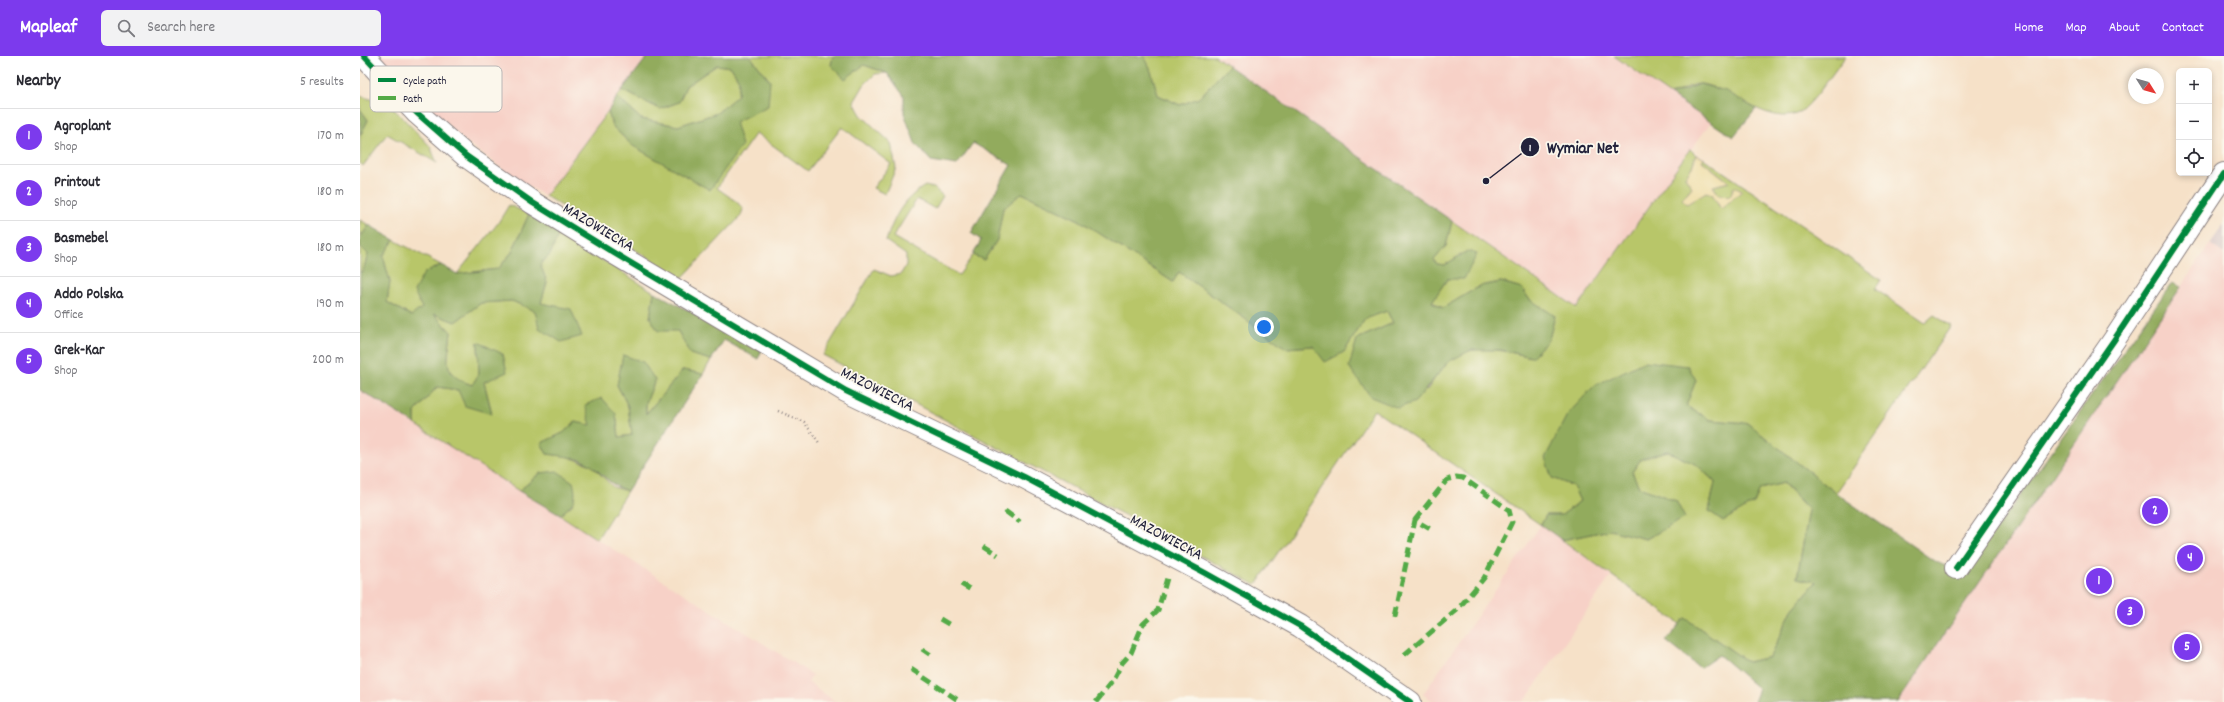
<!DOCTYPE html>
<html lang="en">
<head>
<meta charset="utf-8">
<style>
	:root { --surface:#fff; --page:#f2f2f3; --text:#2b2b33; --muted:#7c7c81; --line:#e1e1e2; --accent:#7c3aed }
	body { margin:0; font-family:Dekko,sans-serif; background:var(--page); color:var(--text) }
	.controls { position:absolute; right:12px; top:12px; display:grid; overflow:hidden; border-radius:6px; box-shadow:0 2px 6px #0003 }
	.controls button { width:36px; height:36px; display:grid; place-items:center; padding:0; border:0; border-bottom:1px solid var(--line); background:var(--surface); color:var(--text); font:20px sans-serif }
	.compass { position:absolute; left:1768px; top:12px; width:36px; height:36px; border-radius:50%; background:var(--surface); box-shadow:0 2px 6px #0003; rotate:127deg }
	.you { position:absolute; left:904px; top:271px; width:14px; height:14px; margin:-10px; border:3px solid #fff; border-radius:50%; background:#1a73e8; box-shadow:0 0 0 6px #1a73e833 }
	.badge { display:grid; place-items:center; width:26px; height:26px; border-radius:50%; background:var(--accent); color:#fff; font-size:13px; font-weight:700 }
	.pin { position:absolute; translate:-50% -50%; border:2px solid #fff; box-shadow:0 1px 4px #0006 }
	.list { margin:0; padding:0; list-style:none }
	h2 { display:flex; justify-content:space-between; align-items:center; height:52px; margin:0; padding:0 16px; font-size:17px }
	h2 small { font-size:13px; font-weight:400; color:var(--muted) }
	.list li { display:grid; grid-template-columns:26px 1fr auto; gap:12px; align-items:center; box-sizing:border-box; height:56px; padding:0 16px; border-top:1px solid var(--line) }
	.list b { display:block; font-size:15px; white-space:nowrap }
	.list p { margin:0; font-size:13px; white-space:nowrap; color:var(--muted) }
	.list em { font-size:13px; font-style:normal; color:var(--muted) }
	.icon { flex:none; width:22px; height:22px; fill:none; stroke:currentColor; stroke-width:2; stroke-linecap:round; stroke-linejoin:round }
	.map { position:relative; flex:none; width:1864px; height:646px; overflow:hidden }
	header { display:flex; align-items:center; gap:24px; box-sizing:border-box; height:56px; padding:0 20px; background:var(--accent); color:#fff }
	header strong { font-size:19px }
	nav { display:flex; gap:22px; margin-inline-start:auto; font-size:14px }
	.search { width:280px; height:36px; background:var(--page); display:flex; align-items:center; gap:10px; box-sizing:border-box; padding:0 14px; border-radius:6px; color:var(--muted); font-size:15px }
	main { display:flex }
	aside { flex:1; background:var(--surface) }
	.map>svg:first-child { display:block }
</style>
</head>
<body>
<header>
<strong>Mapleaf</strong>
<div class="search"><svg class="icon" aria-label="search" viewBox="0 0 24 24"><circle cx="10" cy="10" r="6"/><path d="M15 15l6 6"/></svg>Search here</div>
<nav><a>Home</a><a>Map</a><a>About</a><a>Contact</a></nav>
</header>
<main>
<aside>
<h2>Nearby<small>5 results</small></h2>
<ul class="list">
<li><span class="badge">1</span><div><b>Agroplant</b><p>Shop</p></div><em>170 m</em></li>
<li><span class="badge">2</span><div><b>Printout</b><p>Shop</p></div><em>180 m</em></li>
<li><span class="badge">3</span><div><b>Basmebel</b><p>Shop</p></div><em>180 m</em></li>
<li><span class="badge">4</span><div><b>Addo Polska</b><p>Office</p></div><em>190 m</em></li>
<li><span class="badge">5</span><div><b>Grek-Kar</b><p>Shop</p></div><em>200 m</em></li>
</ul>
</aside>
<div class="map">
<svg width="1864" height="646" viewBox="0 0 1864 646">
	<rect width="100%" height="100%" fill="#fbf7ec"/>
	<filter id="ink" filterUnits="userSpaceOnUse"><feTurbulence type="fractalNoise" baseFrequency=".025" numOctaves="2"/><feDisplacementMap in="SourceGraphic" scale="8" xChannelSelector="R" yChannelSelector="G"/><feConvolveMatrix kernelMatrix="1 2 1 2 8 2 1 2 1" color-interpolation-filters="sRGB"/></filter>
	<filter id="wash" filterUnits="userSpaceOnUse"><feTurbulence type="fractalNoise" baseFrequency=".012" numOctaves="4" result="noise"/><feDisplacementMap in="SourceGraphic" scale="16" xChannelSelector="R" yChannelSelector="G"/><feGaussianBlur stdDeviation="0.9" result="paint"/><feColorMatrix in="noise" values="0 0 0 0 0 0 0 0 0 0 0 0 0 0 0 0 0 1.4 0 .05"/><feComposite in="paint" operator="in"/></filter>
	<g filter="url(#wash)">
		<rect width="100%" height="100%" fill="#f6e1c8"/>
		<path fill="#f7d1c7" d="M20,0h268l-103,140 -29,-17 -56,-42z
			M855,0h398l98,66 -134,186z
			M1850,188l14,10v448h-326z
			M0,334l453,285 -5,7 28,20h-476z
			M1181,469l70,51 -87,126h-90l-11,-8z"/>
		<path fill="#d2bfc0" d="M1864,168v30l-14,-10z"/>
		<path fill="#b8c669" stroke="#6d7452" d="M390,0h83l-2,9h33l23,8 -12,1 -11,11 -10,17 7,13 30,28 5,25 -11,26 -12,-6 18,-24 -49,-37 -34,44 -52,-38 -39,55 20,14 6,7 -2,7 -59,62 -137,-82 63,-85 4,15 21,20 102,-25 35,-40z
			M784,0h71l14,10 -30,32 -19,7 -22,-10 -8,-27z
			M1254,0h232c-13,16 -27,39 -42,53 -27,24 -74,-21 -103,-25 -8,-1 -23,8 -31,11z
			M357,9l14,2 8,13 -1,15 -21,18 -39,13 -37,-7 -24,-22 5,-7 38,19 19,-7 7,-16z
			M0,40l21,6 13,7 36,37 7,17 -50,-29 -24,32 -3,-3v-27l8,-16 -8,-11z
			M1330,93l6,6 -4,12 -7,10 7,10 -10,12 24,-7 6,2 9,15 9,-13 -11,-1 -6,-9 16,-4 -27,-21 1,-3 178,122 -6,9 50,34 9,-8 17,11 -115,167 -89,-70 -37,-3 -24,-14 10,-26 -144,98 21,8 7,15 -18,14h-16l-5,10 -167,-115 -118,175 -433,-230 51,-86 17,7 10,-2 5,-9v-10l-20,-14c8,-24 17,-42 39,-55l9,2 9,8 -8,13 -18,-10 -24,38 66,38 14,-20 11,5 13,-20 6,-32 19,-15 57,27 94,62 6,-10 107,76 27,-2 31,6 21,-33 22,-8 6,12 -36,16 70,51c6,-9 13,-20 21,-28 22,-21 57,-11 83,-5l18,-18 6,-23 -26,-17 -7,-11 -21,-6 -21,4 -37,22 -11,-7 35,-50 -22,14 -8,-1 -3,-4 12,-14 6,-25 125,87z
			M149,149l20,9 -17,38 -14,17 -41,5 41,-51z
			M0,164l9,5 -9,13z
			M199,177l95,59 -4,26 28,13 12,23 21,6 -8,14 -20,-4 -37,44v-11l9,-23 -38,5 11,21 4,29 -13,2 -3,-23 -25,12 -16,-4 -12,11 -21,10 5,11 19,2 25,9 22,22 14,4 -30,48 -37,-24 13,-11 -33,-31 -21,18 -104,-67v-12l22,-25 21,3 34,23 -8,-31 -6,-40 1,32 -7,11 -16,-6 -9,-15 4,-32 -18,-19 22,9 26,-19 31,-2 23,10 6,-8 6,-21 -7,-18 10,-9z
			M34,184l47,25 -17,8 -1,35 -12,8 -24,-14 3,-20 -7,-26z
			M0,190l8,8 -5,17 -3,1z
			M1307,395l30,14 18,17 -6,29 45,-8 6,-14 23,-6 26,27 -12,68 19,4 -24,28 -22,47 -22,5 -63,-44 -5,6 -118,-84 48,-10 36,9 38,-21 -8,-17 -37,-14 -7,-15 9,-13z"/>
		<path fill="#92ab5d" stroke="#5a664c" d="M288,0h102l20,25 -2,25 -33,16 7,23 -32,45 -77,-44 -21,-20 -4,-15 9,-14 24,22 37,7 39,-13 21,-18 1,-15 -8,-13 -14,-2 -31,21 -7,16 -19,7 -38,-19z
			M473,0h311l6,12 8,27 22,10 19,-7 30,-32 223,155 -6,25 -12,14 3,4 8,1 22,-14 10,3 -13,25h-17l-15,23 11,6 37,-22 21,-4 21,6 7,11 26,17 -6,23 -17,18 -31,-7h-30l-23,12 -33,40 -17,6 -27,-11 -22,-30 8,-28 36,-16 -6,-12 -22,8 -21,33 -19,10 -12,-16 -27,2 -107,-76 -6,10 -94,-62 -57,-27 -19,16 -6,31 -13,20 -11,-5 8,-15 -10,-7 40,-68 -38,-22 -16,22 -26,-4 -16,-18 -11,-30v-17l-17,-23 -23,-8 -19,14 -14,-14z
			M1340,28l26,7 30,18 -23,28 -63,-42z
			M0,53l8,11 -8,16z
			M169,158l30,19 -9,22 -10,9 7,18 -6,21 30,6 11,27 -21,6 -22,-14 -4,-17 -23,-10 -31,2 -26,19 -21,-8 17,18c-3,28 -11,42 21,53l7,-11 -1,-32 25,12 4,18 -23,10 8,32 -27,-8 -7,-16 -21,-3 -22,25v12l-55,-34v-118l3,-1 5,-17 -8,-8v-8l9,-13 25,15 -11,16 7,26 -3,20 24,14 11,-8 -8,-17 10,-18 17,-8 16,9 41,-5 14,-17z
			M1812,227l9,4 -283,415h-144l5,-13 -40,-34 -19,13 -34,-27 19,-23 63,44 22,-5 22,-47 24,-28 -19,-4 12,-68 -25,-27 -24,6 -6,14 -31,18 -14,-10 6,-29 -18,-17 -30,-14 -26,8 -9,13 7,15 37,14 9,17 -39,21 -36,-9 -48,10 -21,-15 5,-10h16l18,-14 -7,-15 -21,-8 -7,-20 22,-43 27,-29 51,-25 43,5 8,14 -10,26 24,14 37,3 89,70 98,68 30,13z
			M294,236l108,58 -4,9 -34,-19 -13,20 -21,-6 -12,-23h-20l-8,-13z
			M263,299l20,7 12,18 -9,23v11l37,-44 20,4 -76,117c-17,-6 -21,-14 -35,-25 -11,-9 -31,-10 -45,-12l-6,-11 22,-10 12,-11 16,3 -6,-20 17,-7 14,16 3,23 13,-2 -4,-29 -11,-21z
			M197,415l16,11c5,18 0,22 -13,33l-41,-24 21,-18z"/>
		<path fill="#eeda9e" stroke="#887e6c" d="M1336,99l7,3 -1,3 27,21 -16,4 6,9 11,1 4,-9 8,4 -21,18 -9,-15 -6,-2 -19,12 -5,-5 10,-12 -7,-10 7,-10z"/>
	</g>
	<g filter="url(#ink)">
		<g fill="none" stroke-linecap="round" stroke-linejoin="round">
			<defs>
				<path id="minor" d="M4,0l53,57 49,43 67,47 81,50 232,138 178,86 181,96 95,53 110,76
					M1596,512l158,-228 110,-166"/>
			</defs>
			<use href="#minor" stroke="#8c8282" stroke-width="24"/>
			<path stroke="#8c8282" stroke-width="2.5" stroke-dasharray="1 3" stroke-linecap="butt" d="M418,355l26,11 16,22"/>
			<use href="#minor" stroke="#fff" stroke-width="22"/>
			<path stroke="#53aa46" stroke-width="5" stroke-dasharray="10 5" stroke-linecap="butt" d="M645,455l15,11
				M624,490l14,9
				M601,528l12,7
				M1035,560l20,-96 15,9
				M580,563l12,7
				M562,593l9,6
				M1044,599l53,-45 27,-32 28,-56 -3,-12 -46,-32 -7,-1 -9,3 -32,40
				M551,613l50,33
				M736,646l16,-20 10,-19 9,-10 12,-29 15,-14 9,-32"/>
			<defs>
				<path id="cycleway" d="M4,0l53,57 49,43 67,47 81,50 232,138 178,86 181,96 95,53 110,76
					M1596,512l158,-228 110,-166"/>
			</defs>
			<use href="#cycleway" stroke="#fbf7ec" stroke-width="8"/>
			<use href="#cycleway" stroke="#00873e" stroke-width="6"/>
		</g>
	</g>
	<g text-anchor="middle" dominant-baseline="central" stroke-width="3.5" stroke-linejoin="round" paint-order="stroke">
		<g font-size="16" fill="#22223b" stroke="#fbf7ec">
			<text transform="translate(238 172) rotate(31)">MAZOWIECKA</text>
			<text transform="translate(517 334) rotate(27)">MAZOWIECKA</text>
			<text transform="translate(806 482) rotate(28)">MAZOWIECKA</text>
		</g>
	</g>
	<rect x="10" y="10" width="132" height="46" rx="6" fill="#fbf7ec" stroke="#bab7b7" stroke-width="1"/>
	<rect x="18" y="22" width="18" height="4" fill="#00873e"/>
	<rect x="18" y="40" width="18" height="4" fill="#53aa46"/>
	<g font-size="11" fill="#22223b">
		<text x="43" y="28">Cycle path</text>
		<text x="43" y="46">Path</text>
	</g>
	<path fill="none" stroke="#22223b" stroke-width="1.5" d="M1126 125L1170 91"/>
	<g fill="#22223b" stroke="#fbf7ec" stroke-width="1.5">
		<circle cx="1126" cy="125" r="4"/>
		<circle cx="1170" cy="91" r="10"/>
	</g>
	<g font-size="12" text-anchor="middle" font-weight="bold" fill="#fff">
		<text x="1170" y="95">1</text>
	</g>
	<g font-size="17" text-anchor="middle" font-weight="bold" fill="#22223b" stroke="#fbf7ec" stroke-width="3.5" stroke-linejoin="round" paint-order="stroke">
		<text x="1223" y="97">Wymiar Net</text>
	</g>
</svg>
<div class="controls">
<button>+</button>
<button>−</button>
<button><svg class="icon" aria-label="locate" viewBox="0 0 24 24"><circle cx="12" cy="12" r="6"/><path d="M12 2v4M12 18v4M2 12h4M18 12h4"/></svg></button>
</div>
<svg class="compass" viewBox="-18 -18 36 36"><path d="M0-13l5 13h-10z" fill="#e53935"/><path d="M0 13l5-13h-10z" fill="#7c7c81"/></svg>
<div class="you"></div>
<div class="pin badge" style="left:1739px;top:525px">1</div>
<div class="pin badge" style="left:1795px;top:455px">2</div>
<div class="pin badge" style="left:1770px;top:556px">3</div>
<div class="pin badge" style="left:1830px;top:502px">4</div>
<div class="pin badge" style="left:1827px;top:591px">5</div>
</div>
</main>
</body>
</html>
